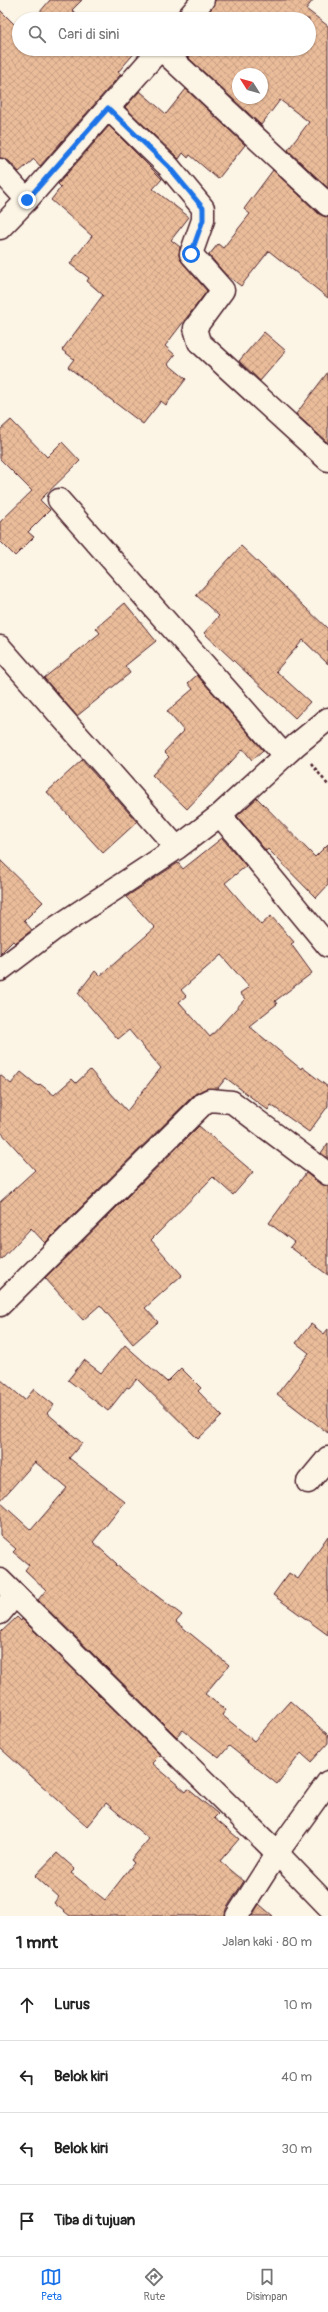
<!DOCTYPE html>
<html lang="id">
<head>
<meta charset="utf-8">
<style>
	:root { --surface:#fff; --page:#f2f2f2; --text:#222; --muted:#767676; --line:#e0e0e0; --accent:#1a73e8 }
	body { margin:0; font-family:Pangolin,sans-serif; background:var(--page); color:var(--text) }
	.compass { position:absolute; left:232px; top:68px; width:36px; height:36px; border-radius:50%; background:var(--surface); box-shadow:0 1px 3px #0004; rotate:307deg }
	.stop { position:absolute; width:12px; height:12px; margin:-9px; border:3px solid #1a73e8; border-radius:50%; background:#fff }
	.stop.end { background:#1a73e8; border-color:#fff; box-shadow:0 1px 4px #0008 }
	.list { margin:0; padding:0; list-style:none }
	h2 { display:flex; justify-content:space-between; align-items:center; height:52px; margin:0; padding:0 16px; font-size:17px }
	h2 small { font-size:13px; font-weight:400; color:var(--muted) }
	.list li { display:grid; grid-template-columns:26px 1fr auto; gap:12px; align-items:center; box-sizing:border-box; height:72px; padding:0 16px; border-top:1px solid var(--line) }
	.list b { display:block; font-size:15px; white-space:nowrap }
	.list em { font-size:13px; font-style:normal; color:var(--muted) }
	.icon { flex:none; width:22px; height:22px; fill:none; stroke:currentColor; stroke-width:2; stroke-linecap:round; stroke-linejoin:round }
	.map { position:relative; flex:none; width:328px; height:1916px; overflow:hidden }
	.search { position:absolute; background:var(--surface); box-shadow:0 1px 3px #0004; left:12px; right:12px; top:12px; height:44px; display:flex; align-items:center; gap:10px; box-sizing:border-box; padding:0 14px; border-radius:22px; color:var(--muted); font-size:15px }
	.sheet { height:340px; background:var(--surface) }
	nav { display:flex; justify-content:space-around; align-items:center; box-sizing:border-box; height:56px; border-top:1px solid var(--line); background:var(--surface); font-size:11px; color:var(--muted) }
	nav a { display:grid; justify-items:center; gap:2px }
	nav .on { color:var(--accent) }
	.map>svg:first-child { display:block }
</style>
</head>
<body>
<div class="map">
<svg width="328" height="1916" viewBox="0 0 328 1916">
	<defs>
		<pattern id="building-cross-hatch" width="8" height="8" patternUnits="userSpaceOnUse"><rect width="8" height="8" fill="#eabc9a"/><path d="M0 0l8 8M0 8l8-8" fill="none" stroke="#caa185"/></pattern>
	</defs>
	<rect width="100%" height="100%" fill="#fcf5e5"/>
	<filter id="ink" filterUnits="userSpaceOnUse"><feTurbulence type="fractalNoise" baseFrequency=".025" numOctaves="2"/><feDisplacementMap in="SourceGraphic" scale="8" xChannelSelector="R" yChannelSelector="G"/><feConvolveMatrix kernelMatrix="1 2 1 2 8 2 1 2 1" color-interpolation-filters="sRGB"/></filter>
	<g filter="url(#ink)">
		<path fill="url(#building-cross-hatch)" stroke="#4a1f2b" fill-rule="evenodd" d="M50,0h32l-10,10 10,9h-48z
			M215,0h98l-7,9 22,17v162l-40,-38 21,-28 -29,-22 -19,25 -82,-76h130v-30h-104zM238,74h24v24h-24z
			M0,10l19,19v20h119l-20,23 3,2 -81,92 -6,-7 -15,13 -10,-11 -9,-3z
			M186,89l59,56 -27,34 -28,-24 -2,3 -5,-5 -4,6 -54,-52 15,-16 26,23z
			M109,126l53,53 -9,10 36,28 -18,23 9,7 -1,9 3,6 25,29 -42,55 10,9 -7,9 18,15 -20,26 -5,-4 -18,23 -75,-57 6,-8 -12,-9 41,-55 -16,-14 2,-3 -19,-14 22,-28 -41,-36 10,-13 -3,-3z
			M273,170l46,44 9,3v81l-59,-47 -28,35 -16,-12 -16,-19 9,-11 5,4 27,-34 -6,-5z
			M264,332l22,19 -26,30 -21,-20z
			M328,372v71l-32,-29z
			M11,420l36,37 15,-15 18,19 -40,39 10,10 -22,22 6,5 -19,19 -15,-15v-19l32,-31 -32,-32v-29z
			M241,546l87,83v35l-25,-24 -27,31 34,31 -15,16 -91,-85 15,-17 -23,-21z
			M125,603l31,38 -31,25 5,7 -53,43 -33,-38 56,-45 -4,-5z
			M197,675l66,75 -11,10 -9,-11 -56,60 -35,-34 17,-18 -5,-5 20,-21 -17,-20 26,-22 -5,-6z
			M82,760l55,62 -34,31 -56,-61z
			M257,798l58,59 13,-13v41l-12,13 -48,-49 -2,2 -29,-35z
			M222,838l24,28 -21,17 36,42 10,-9 23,26 -3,2 21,29 -37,28 2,3 -28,22 52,43 1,-2 26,20v19l-19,26 -38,-27 -3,5 -42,-32 -8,10 -13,1 -10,5 -150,149 -14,-15 -31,33v-59l35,-32 -35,-39v-56l11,9 10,-12 17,14 2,-2 14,11 18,-16 4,4 14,-13 37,41 34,-43 -32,-38 -11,9 -40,-46 17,-22 5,5 55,-48 -29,-31 52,-34 5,6zM221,955l28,32 -9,6 5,6 -35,38 -31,-35 7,-6 -5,-6z
			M0,860l43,42 -19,19 8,9 -17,13 -2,-2 -13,13z
			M199,1126l54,46 -20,23 -20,-18 -62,63 31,35 -37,33 13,14 -25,22 -33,-39 -17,15 -38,-42z
			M328,1143v15l-7,-5z
			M306,1173l14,11 8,2v89l-38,-28 4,-5 -25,-19z
			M311,1324l13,10 4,-5v104l-51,-39 32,-41 -13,-10z
			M125,1345l42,37 14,-14 20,20 -3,3 24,25 -24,23 -61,-60 -8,9 -2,-1 -19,24 -40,-31 16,-20 17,13z
			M0,1379l25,21 9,-11 20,16 -7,8 35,30 -13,15 56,44 -32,40 24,22 -1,1 66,50 -6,7 53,43 -24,29 21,16 -4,5 32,26 36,-40 38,34v8l-17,19 -10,-9 -24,31 -48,-38 -10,12 -36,-28 -6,7 -139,-137 8,-10 -21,-20 4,-5 -16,-13 3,-3 -16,-14v-33l31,28 36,-42 -32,-26 -35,39z
			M328,1536v99l-55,-40 16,-22 9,6z
			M17,1617l4,4 1,-2 138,136 -8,8 34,29 2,-3 30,25 -4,4 25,21 -19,22 24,20 -18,28 -1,7h-155l-16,-13 4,-6 -23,-21 22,-23 18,16 -4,4 34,27 29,-37 -3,-3 18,-21 -43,-36 -19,23 -87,-78v-115z
			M259,1904l14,12h-21z"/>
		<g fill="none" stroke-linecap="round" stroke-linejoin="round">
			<defs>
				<path id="minor" d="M161,49l167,156
					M108,108l61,59 34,41v12l-12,34 32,36 -28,38 4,14 129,118
					M0,170l27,30
					M59,500l225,255
					M0,647l177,201
					M220,815l108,131
					M0,970l54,-41 123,-81 43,-33 76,-70 32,-26
					M0,1305l204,-202 6,-3 22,2 96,72
					M308,1482l20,-24
					M0,1613l15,-18
					M277,1853l51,53"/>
				<path id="tertiary" d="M187,19l16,-19
					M0,228l27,-28 133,-151
					M0,1580l277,273
					M237,1916l40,-63 51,-71"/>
			</defs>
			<use href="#minor" stroke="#4a1f2b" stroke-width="25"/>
			<use href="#tertiary" stroke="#4a1f2b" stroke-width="25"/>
			<path stroke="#4a1f2b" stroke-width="2.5" stroke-dasharray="3 3" stroke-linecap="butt" d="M311,763l17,22"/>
			<use href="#minor" stroke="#fcf5e5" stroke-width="22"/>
			<use href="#tertiary" stroke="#fcf5e5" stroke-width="22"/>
		</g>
	</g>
	<g fill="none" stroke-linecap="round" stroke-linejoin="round" filter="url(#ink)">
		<path stroke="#1a73e8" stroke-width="5" d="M27,200l81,-92 61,59 34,41v12l-12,34"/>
	</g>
</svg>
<svg class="compass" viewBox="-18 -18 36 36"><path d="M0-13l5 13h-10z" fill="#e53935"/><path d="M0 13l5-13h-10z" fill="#767676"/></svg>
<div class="stop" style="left:191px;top:254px"></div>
<div class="stop end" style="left:27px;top:200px"></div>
<div class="search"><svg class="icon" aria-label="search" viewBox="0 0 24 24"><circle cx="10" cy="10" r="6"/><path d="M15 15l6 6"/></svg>Cari di sini</div>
</div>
<section class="sheet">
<h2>1 mnt<small>Jalan kaki · 80 m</small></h2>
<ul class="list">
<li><svg class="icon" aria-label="ahead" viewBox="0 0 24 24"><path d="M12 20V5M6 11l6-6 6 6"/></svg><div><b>Lurus</b></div><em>10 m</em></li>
<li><svg class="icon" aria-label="left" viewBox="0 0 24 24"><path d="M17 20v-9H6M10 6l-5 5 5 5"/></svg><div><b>Belok kiri</b></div><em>40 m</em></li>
<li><svg class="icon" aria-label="left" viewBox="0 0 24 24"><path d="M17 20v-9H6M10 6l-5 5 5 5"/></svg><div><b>Belok kiri</b></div><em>30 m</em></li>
<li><svg class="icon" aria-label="arrive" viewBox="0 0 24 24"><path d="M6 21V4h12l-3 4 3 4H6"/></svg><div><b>Tiba di tujuan</b></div></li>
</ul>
</section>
<nav>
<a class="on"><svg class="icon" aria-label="map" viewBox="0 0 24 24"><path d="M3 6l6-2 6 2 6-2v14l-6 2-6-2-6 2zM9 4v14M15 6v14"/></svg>Peta</a>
<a><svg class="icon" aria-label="directions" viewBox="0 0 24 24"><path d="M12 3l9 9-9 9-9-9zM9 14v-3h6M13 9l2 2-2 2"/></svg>Rute</a>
<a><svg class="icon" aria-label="saved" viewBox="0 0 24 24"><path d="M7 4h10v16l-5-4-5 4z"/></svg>Disimpan</a>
</nav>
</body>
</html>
